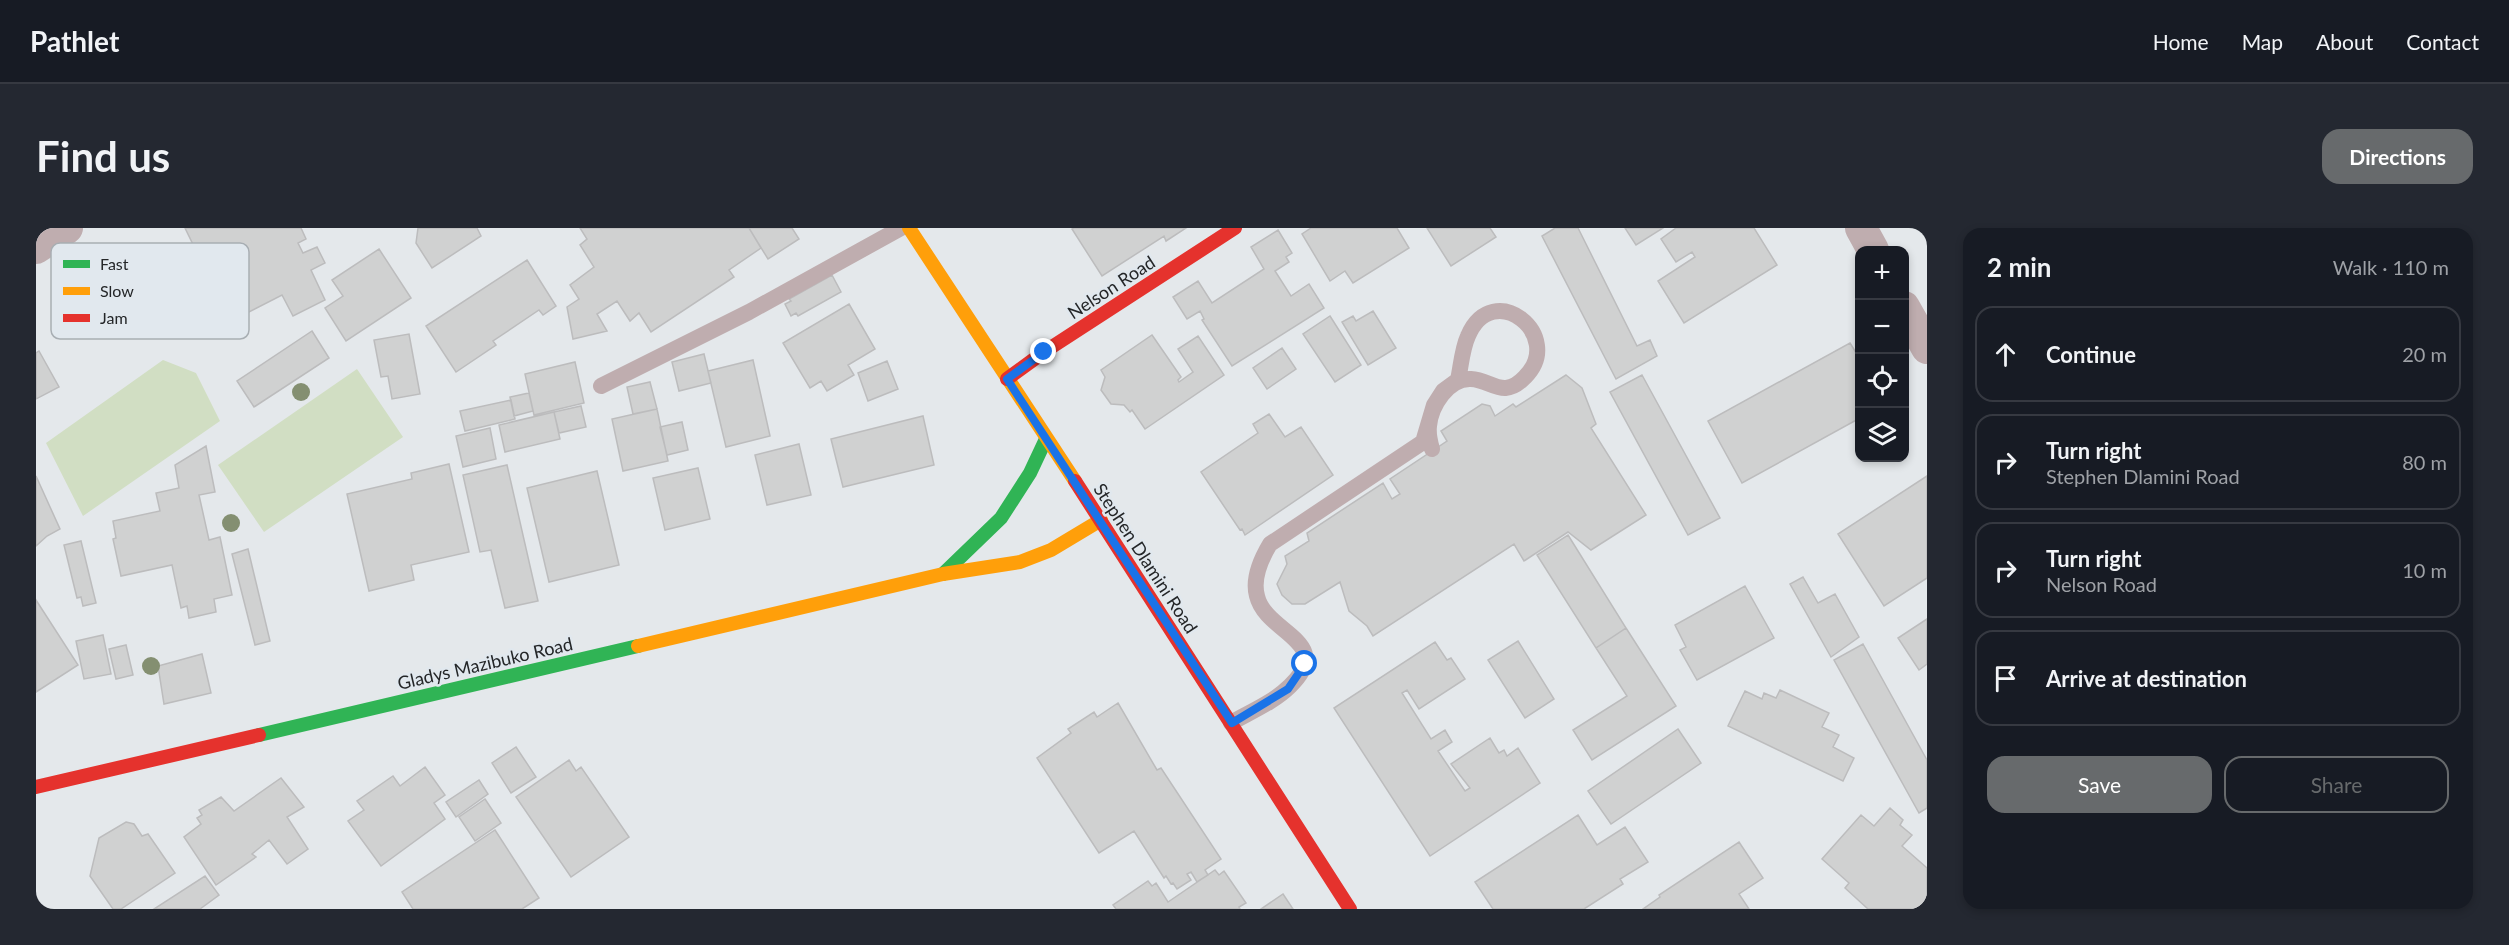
<!DOCTYPE html>
<html lang="en">
<head>
<meta charset="utf-8">
<style>
	:root { --surface:#171b24; --page:#242831; --text:#f1f3f6; --muted:#9ea1a6; --line:#363941; --accent:#676a6c }
	body { margin:0; font-family:Lato,sans-serif; background:var(--page); color:var(--text) }
	.controls { position:absolute; right:18px; top:18px; display:grid; overflow:hidden; border-radius:12px; box-shadow:0 3px 9px #0003 }
	.controls button { width:54px; height:54px; display:grid; place-items:center; padding:0; border:0; border-bottom:2px solid var(--line); background:var(--surface); color:var(--text); font:30px sans-serif }
	.stop { position:absolute; width:18px; height:18px; margin:-14px; border:4px solid #1a73e8; border-radius:50%; background:#fff }
	.stop.end { background:#1a73e8; border-color:#fff; box-shadow:0 2px 6px #0008 }
	.list { margin:0; padding:0; list-style:none }
	h2 { display:flex; justify-content:space-between; align-items:center; height:78px; margin:0; padding:0 24px; font-size:26px }
	h2 small { font-size:20px; font-weight:400; color:var(--muted) }
	.list li { display:grid; grid-template-columns:39px 1fr auto; gap:18px; align-items:center; box-sizing:border-box; height:96px; margin:0 12px 12px; padding:0 12px; border:2px solid var(--line); border-radius:18px }
	.list b { display:block; font-size:22px; white-space:nowrap }
	.list p { margin:0; font-size:20px; white-space:nowrap; color:var(--muted) }
	.list em { font-size:20px; font-style:normal; color:var(--muted) }
	.actions { display:flex; gap:12px; padding:18px 24px }
	.actions a { flex:1; padding:14px 0; border:2px solid var(--accent); border-radius:18px; text-align:center; font-size:21px; color:var(--accent) }
	.actions .main { background:var(--accent); color:#fff }
	.icon { flex:none; width:33px; height:33px; fill:none; stroke:currentColor; stroke-width:2; stroke-linecap:round; stroke-linejoin:round }
	.map { position:relative; flex:none; width:1891px; height:681px; overflow:hidden; border-radius:18px }
	header { display:flex; align-items:center; gap:36px; box-sizing:border-box; height:84px; padding:0 30px; background:var(--surface); border-bottom:2px solid var(--line) }
	header strong { font-size:28px }
	nav { display:flex; gap:33px; margin-inline-start:auto; font-size:21px }
	.intro { display:flex; align-items:center; justify-content:space-between; box-sizing:border-box; height:144px; padding:0 36px }
	h1 { margin:0; font-size:42px }
	.button { padding:15px 27px; border-radius:18px; background:var(--accent); color:#fff; font-size:21px; font-weight:700 }
	main { display:flex; gap:36px; padding:0 36px }
	aside { flex:1; background:var(--surface); border-radius:18px; box-shadow:0 3px 9px #0003 }
	.map>svg:first-child { display:block }
</style>
</head>
<body>
<header>
<strong>Pathlet</strong>
<nav><a>Home</a><a>Map</a><a>About</a><a>Contact</a></nav>
</header>
<div class="intro"><h1>Find us</h1><a class="button">Directions</a></div>
<main>
<div class="map">
<svg width="1891" height="681" viewBox="0 0 1891 681">
	<rect width="100%" height="100%" fill="#e4e8eb"/>
	<path fill="#d1dec3" d="M127,132l33,13 24,48 -137,95 -37,-73z
		M321,141l46,68 -139,95 -46,-67z"/>
	<path fill="#d0d1d1" stroke="#bcbcbd" stroke-width="1.5" d="M149,0h116l5,11 -8,4 5,10 14,-6 8,16 -14,7 14,30 -32,16 -11,-21 -37,19 -11,-23 -15,7z
		M382,0h59l4,8 -49,32 -16,-25z
		M544,0h169l12,20 -32,22 5,7 -83,55 -12,-19 -9,8 -13,-20 -20,13 10,17 -34,8 -6,-32 12,-8 -9,-14 24,-18 -14,-22 7,-6z
		M713,0h43l7,11 -31,20z
		M1038,0h112l-20,13 -2,-5 -62,40 -30,-47z
		M1275,0h86l12,20 -56,35 -8,-12 -15,10 -28,-47z
		M1391,0h63l6,9 -45,29z
		M1519,0h23l59,118 13,-6 7,16 -41,23 -74,-143z
		M1589,0h38l-27,17z
		M1718,0l23,37 -93,58 -26,-42 37,-24 -3,-5 -16,10 -15,-23 15,-11z
		M1242,2l14,23 -6,4 3,5 -14,9 16,25 18,-12 15,24 -92,58 -30,-46 2,-1 -4,-8 -13,8 -14,-22 25,-16 14,22 52,-34 -13,-22z
		M343,21l32,49 -65,43 -21,-33 18,-12 -11,-16z
		M491,32l29,46 -13,9 -4,-5 -46,31 3,4 -40,27 -30,-46z
		M796,47l9,17 -43,24 -2,-3 -5,3 -6,-12 6,-3 -2,-2z
		M813,76l26,45 -27,16 6,10 -27,16 -6,-10 -11,7 -27,-45z
		M1337,83l23,37 -28,17 -26,-43 11,-6 3,5z
		M1294,88l31,49 -26,17 -32,-48z
		M276,103l17,27 -75,49 -17,-26z
		M373,106l11,60 -28,5 -4,-23 -7,1 -7,-37z
		M1116,107l29,42 -3,3 1,2 14,-10 -15,-23 20,-13 26,39 -79,54 -13,-19 -2,2 -6,-7 -13,-1 -10,-14 4,-13 -4,-7z
		M1814,115l10,16v59l-118,65 -34,-62z
		M1246,120l14,21 -29,20 -14,-21z
		M3,123l20,36 -23,12v-46z
		M668,126l7,29 -32,8 -7,-29z
		M717,132l17,76 -44,11 -18,-76z
		M851,133l11,28 -30,12 -10,-28z
		M539,134l9,41 -50,12 -9,-41z
		M1530,147l16,13 14,36 -5,4 55,87 -55,35 -23,-18 -44,29 -10,-17 -141,92 -6,-10 -18,-15 -9,-29 -35,22h-13l-10,-9 -5,-11 10,-20 -2,-8 24,-15 -2,-8 76,-50 9,16 8,-5 -10,-15 57,-38 -6,-10 41,-27 8,2 5,10 18,-12 3,3z
		M1606,147l78,143 -32,17 -78,-143z
		M614,154l7,27 -24,5 -6,-27z
		M493,165l4,18 -19,5 -4,-19z
		M475,172l4,19 -50,12 -5,-20z
		M545,178l5,21 -27,6 -5,-21z
		M621,181l11,52 -45,10 -11,-52z
		M518,184l6,27 -55,13 -6,-27z
		M1233,186l16,23 16,-10 32,48 -88,60 -3,-6 -2,1 -39,-58 57,-39 -5,-9z
		M887,188l11,49 -91,22 -12,-48z
		M646,194l6,28 -21,5 -7,-28z
		M454,200l6,31 -33,8 -7,-31z
		M763,216l12,51 -44,10 -12,-50z
		M170,218l9,46 -16,3 10,45 11,-3 12,58 -18,4 2,13 -27,6 -2,-12 -6,2 -9,-43 -51,11 -8,-37 3,-1 -3,-17 47,-10 -4,-18 23,-5 -4,-23z
		M413,236l20,88 -58,13 3,15 -45,11 -22,-97 65,-15 -1,-6z
		M471,237l31,136 -33,7 -14,-58 -11,2 -17,-77z
		M662,240l12,51 -45,11 -12,-52z
		M561,243l22,94 -70,17 -22,-94z
		M0,248l24,53 -13,7 -11,10z
		M1891,248v102l-43,28 -46,-72z
		M1532,307l58,93 -30,20 -59,-93z
		M45,313l15,62 -13,3 -2,-9 -4,1 -13,-53z
		M212,321l22,92 -15,4 -23,-91z
		M1767,349l15,26 17,-9 24,43 -28,20 -41,-73z
		M1709,358l29,52 -77,42 -17,-30 6,-3 -11,-22z
		M0,372l42,65 -42,27z
		M1891,391v45l-8,6 -21,-32z
		M1590,400l50,78 -84,54 -19,-30 54,-34 -31,-48z
		M67,407l8,39 -27,5 -8,-38z
		M1482,413l36,58 -29,19 -37,-58z
		M1399,414l12,18 4,-2 14,21 -46,30 -12,-19 -5,3 29,46 14,-9 7,12 -14,9 27,40 5,-3 -19,-24 39,-26 9,15 5,-3 3,6 11,-8 22,35 -110,73 -96,-148z
		M1827,416l64,116v48l-8,5 -85,-153z
		M90,417l7,30 -17,4 -7,-30z
		M166,426l9,39 -47,11 -6,-38z
		M1744,462l49,23 -7,14 17,8 -6,12 21,11 -11,23 -115,-55 17,-35 17,8 2,-6 12,5z
		M1082,475l39,67 4,-2 60,91 -16,11 3,5 -11,7 -6,-10 -4,2 4,6 -14,9 -4,-6 -2,1 -5,-8 -2,2 -30,-47 -35,22 -62,-95 34,-25 -3,-4 26,-17 3,5z
		M1642,501l23,34 -90,61 -23,-33z
		M480,519l20,30 -25,16 -19,-30z
		M533,532l7,11 5,-4 48,70 -58,40 -55,-80z
		M389,539l20,28 -11,8 11,16 -64,47 -33,-45 16,-11 -7,-9 36,-25 7,10z
		M245,550l23,29 -17,10 21,32 -21,15 -18,-24 -17,14 4,3 -40,28 -32,-48 17,-13 -4,-6 5,-3 -3,-5 22,-13 13,14z
		M443,552l9,14 -32,23 -10,-15z
		M449,571l16,24 -26,18 -16,-24z
		M1854,580l13,12 -3,5 12,10 -10,11 25,22v41h-59l-23,-21 4,-5 -27,-24 39,-44 13,11z
		M1542,587l19,30 28,-18 23,35 -28,17 3,5 -39,25h-91l-18,-27z
		M90,594l8,2 8,12 6,-2 27,39 -54,36h-8l-23,-33 9,-38z
		M459,602l44,68 -17,11h-109l-11,-17z
		M1703,614l24,36 -24,16 10,15h-106l17,-12 -1,-2z
		M1179,642l4,5 5,-4 22,32 -7,4 1,2h-124l-3,-4 35,-24 4,5 4,-3 12,19z
		M169,648l14,19 -19,14h-46z
		M1247,666l10,15h-32z"/>
	<g fill="none" stroke-linecap="round" stroke-linejoin="round">
		<path stroke="#bfadaf" stroke-width="16" d="M565,158l148,-74 152,-84
			M1195,495c19,-11 43,-21 59,-37 46,-45 -24,-52 -33,-90 -5,-18 4,-37 13,-52l153,-102 11,-37 9,-14 15,-11c3,-14 4,-31 10,-44 25,-59 98,0 57,41 -22,23 -33,3 -54,2 -23,-1 -40,27 -42,47 -1,8 1,16 3,23"/>
		<path stroke="#bfadaf" stroke-width="32" d="M1825,0l12,22
			M0,20l31,-20
			M1868,79l23,41"/>
		<path stroke="#30b455" stroke-width="14" d="M907,346l58,-56 29,-45 16,-34
			M223,507l379,-89"/>
		<path stroke="#ff9f0a" stroke-width="14" d="M873,0l166,253
			M602,418l305,-72 77,-12 31,-12 50,-30"/>
		<path stroke="#e5322d" stroke-width="14" d="M971,151l37,-27 191,-124
			M1039,253l275,428
			M0,559l223,-52"/>
	</g>
	<g fill="#848f71">
		<circle cx="265" cy="164" r="9"/>
		<circle cx="195" cy="295" r="9"/>
		<circle cx="115" cy="438" r="9"/>
	</g>
	<g fill="none" stroke-linecap="round" stroke-linejoin="round">
		<path stroke="#1a73e8" stroke-width="8" d="M1008,124l-37,27 225,344 56,-34 17,-25"/>
	</g>
	<g text-anchor="middle" dominant-baseline="central" stroke-width="5" stroke-linejoin="round" paint-order="stroke">
		<g font-size="18" fill="#242628" stroke="#e1e8ee">
			<text transform="translate(1075 59) rotate(-33)">Nelson Road</text>
			<text transform="translate(1110 330) rotate(57)">Stephen Dlamini Road</text>
			<text transform="translate(449 435) rotate(-13)">Gladys Mazibuko Road</text>
		</g>
	</g>
	<rect x="15" y="15" width="198" height="96" rx="9" fill="#e1e8ee" stroke="#a8aeb3" stroke-width="1.5"/>
	<rect x="27" y="32" width="27" height="8" fill="#30b455"/>
	<rect x="27" y="59" width="27" height="8" fill="#ff9f0a"/>
	<rect x="27" y="86" width="27" height="8" fill="#e5322d"/>
	<g font-size="16" fill="#242628">
		<text x="64" y="42">Fast</text>
		<text x="64" y="69">Slow</text>
		<text x="64" y="96">Jam</text>
	</g>
</svg>
<div class="controls">
<button>+</button>
<button>−</button>
<button><svg class="icon" aria-label="locate" viewBox="0 0 24 24"><circle cx="12" cy="12" r="6"/><path d="M12 2v4M12 18v4M2 12h4M18 12h4"/></svg></button>
<button><svg class="icon" aria-label="layers" viewBox="0 0 24 24"><path d="M12 4l9 5-9 5-9-5zM3 14l9 5 9-5"/></svg></button>
</div>
<div class="stop" style="left:1269px;top:436px"></div>
<div class="stop end" style="left:1008px;top:124px"></div>
</div>
<aside>
<h2>2 min<small>Walk · 110 m</small></h2>
<ul class="list">
<li><svg class="icon" aria-label="ahead" viewBox="0 0 24 24"><path d="M12 20V5M6 11l6-6 6 6"/></svg><div><b>Continue</b></div><em>20 m</em></li>
<li><svg class="icon" aria-label="right" viewBox="0 0 24 24"><path d="M7 20v-9h11M14 6l5 5-5 5"/></svg><div><b>Turn right</b><p>Stephen Dlamini Road</p></div><em>80 m</em></li>
<li><svg class="icon" aria-label="right" viewBox="0 0 24 24"><path d="M7 20v-9h11M14 6l5 5-5 5"/></svg><div><b>Turn right</b><p>Nelson Road</p></div><em>10 m</em></li>
<li><svg class="icon" aria-label="arrive" viewBox="0 0 24 24"><path d="M6 21V4h12l-3 4 3 4H6"/></svg><div><b>Arrive at destination</b></div></li>
</ul>
<div class="actions"><a class="main">Save</a><a>Share</a></div>
</aside>
</main>
</body>
</html>
